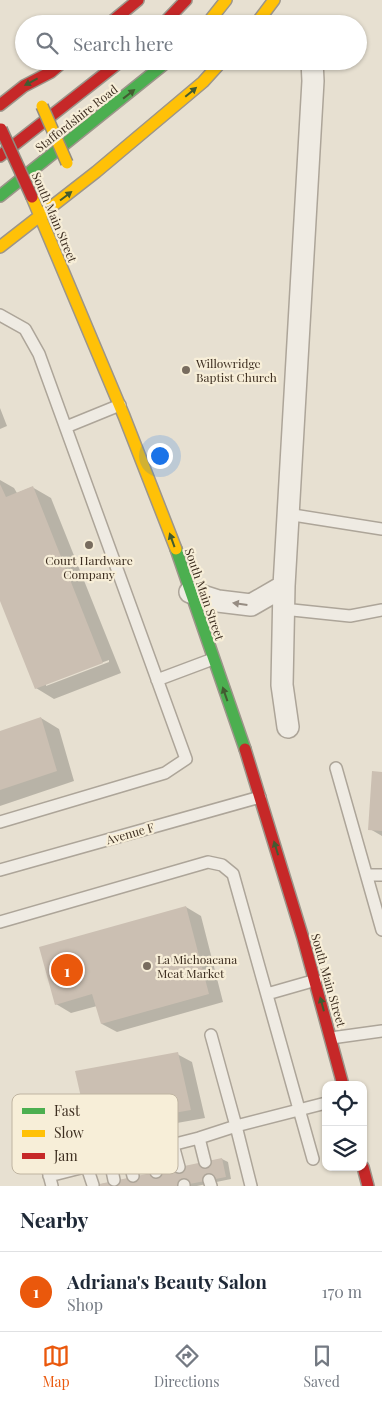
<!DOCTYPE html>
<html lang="en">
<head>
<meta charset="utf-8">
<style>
	:root { --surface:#fff; --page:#f2f2f3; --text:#1f2937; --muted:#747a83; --line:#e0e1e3; --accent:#ea580c }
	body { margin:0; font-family:"Playfair Display",serif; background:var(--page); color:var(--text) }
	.controls { position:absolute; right:15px; bottom:15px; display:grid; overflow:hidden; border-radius:10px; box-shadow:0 1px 4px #0004 }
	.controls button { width:45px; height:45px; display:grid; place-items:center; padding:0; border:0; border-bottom:1px solid var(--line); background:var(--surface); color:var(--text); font:25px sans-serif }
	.you { position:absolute; left:159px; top:455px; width:18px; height:18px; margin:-12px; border:4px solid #fff; border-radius:50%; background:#1a73e8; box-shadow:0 0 0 8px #1a73e833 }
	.badge { display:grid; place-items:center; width:32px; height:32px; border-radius:50%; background:var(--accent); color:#fff; font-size:16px; font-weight:700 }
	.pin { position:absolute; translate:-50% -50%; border:2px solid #fff; box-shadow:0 1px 5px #0006 }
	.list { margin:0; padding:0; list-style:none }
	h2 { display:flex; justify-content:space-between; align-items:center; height:65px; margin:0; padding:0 20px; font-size:21px }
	h2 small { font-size:16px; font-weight:400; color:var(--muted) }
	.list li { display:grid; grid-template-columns:32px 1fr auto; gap:15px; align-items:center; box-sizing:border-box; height:80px; padding:0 20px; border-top:1px solid var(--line) }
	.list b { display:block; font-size:19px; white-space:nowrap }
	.list p { margin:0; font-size:16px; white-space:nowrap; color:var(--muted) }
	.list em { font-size:16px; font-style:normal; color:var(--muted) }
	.icon { flex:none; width:28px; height:28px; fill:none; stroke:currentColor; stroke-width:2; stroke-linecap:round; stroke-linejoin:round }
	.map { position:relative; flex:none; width:382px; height:1186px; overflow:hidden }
	.search { position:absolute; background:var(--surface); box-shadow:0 1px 4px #0004; left:15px; right:15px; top:15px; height:55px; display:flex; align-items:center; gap:12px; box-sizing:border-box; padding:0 18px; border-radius:28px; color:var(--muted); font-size:19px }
	.sheet { height:145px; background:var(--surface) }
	nav { display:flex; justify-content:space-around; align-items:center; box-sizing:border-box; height:70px; border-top:1px solid var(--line); background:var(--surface); font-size:14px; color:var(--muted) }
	nav a { display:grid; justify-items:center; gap:2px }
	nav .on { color:var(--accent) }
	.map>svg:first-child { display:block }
</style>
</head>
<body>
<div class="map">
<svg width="382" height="1186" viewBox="0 0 382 1186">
	<rect width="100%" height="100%" fill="#e7e0d1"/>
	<path fill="#0003" fill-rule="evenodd" d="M0,408l7,18 -7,3z
		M0,480l14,8 3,5 15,-6 19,11 70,175 -67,26 -18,-11 -36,-90zM109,660v2l-63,24v-3z
		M41,718l18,11 15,52 -74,25v-74z
		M382,773v63l-12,-7z
		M186,907l15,9 22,86 -106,30 -15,-8 -5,-18 -26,7 -15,-9z
		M177,1054l15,8 13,56 -101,18 -15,-8z
		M222,1159l6,3 3,17 -34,7h-105z"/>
	<path fill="#cbbfb2" d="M0,484l6,13 27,-11 70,177 -68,26 -35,-88z
		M41,717l16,54 -57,19v-59z
		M372,771l10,1v59l-14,-1z
		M186,906l23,88 -108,30 -9,-30 -37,11 -16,-58z
		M178,1052l13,58 -103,18 -13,-57z
		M222,1158l4,19 -47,9h-89z"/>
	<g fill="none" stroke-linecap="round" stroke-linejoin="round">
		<defs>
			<path id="lane" d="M0,315l25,14 14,25 147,405 -21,14 -165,49
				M66,427l54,-22
				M287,514l95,15
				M283,609l67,7 32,-6
				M157,680l56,-21
				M336,768l46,162
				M0,870l260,-73
				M367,875h15
				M0,922l208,-60 14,3 11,9 80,285
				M267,994l49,-14
				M331,1038l51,-7
				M30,1102l22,84
				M199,1138l6,24
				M173,1145l6,22
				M151,1151l5,21
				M128,1156l5,20
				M110,1161l4,19
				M87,1167l6,18
				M49,1176l150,-38 37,-12 -25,-91
				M209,1180l2,6
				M184,1185v1
				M251,1186l-15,-60 90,-23"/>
			<path id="street" d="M190,592l28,9 33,4 33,-19
				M288,727l-6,-42 2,-99 29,-505 -1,-20"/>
			<path id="fast" d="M0,196l168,-135
				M176,549l69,200"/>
			<path id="slow" d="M207,24l19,-24
				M256,24l18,-24
				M32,197l92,219 52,133
				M0,247l96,-75 107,-90 19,-21"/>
			<path id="jam" d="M109,24l29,-24
				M163,24l23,-24
				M0,105l24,-19 27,-14 13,-11
				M0,156l121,-95
				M245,749l58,189 40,147
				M363,1167l5,19"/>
		</defs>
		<use href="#lane" stroke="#ada599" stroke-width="14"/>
		<use href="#street" stroke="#ada599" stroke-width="24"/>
		<use href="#fast" stroke="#9c958a" stroke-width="14"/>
		<use href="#slow" stroke="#9c958a" stroke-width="14"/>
		<use href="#jam" stroke="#9c958a" stroke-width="14"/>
		<use href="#lane" stroke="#efebe3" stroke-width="11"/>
		<use href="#street" stroke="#efebe3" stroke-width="21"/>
		<use href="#fast" stroke="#4caf50" stroke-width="11"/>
		<use href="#slow" stroke="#ffc107" stroke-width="11"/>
		<use href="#jam" stroke="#c62828" stroke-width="11"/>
		<defs>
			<path id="slow-bridge" d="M42,106l25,57"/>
			<path id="jam-bridge" d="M1,129l31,68"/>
		</defs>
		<use href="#slow-bridge" stroke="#928b80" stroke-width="14" stroke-linecap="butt"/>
		<use href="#jam-bridge" stroke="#928b80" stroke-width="14" stroke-linecap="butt"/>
		<use href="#slow-bridge" stroke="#ffc107" stroke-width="11"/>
		<use href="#jam-bridge" stroke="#c62828" stroke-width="11"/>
	</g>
	<defs><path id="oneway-solid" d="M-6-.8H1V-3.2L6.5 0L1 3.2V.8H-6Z" transform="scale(1.25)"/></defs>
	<g fill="#425b31">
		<use href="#oneway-solid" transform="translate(31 82) rotate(152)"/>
		<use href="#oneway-solid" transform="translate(191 92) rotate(-40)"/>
		<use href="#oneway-solid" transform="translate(129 94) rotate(-38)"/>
		<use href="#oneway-solid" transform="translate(66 196) rotate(-37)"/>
		<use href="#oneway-solid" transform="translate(172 540) rotate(-110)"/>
		<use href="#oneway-solid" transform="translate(225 694) rotate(-109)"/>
		<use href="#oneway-solid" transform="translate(276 848) rotate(-107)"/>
		<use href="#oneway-solid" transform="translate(322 1004) rotate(-105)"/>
	</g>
	<use fill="#968c82" href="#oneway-solid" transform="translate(240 604) rotate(-172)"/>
	<g fill="#786c5e" stroke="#f7eed8" stroke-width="2">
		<circle cx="186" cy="370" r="5"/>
		<circle cx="89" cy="545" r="5"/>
		<circle cx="147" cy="966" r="5"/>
	</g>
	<g text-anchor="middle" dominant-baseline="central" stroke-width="4.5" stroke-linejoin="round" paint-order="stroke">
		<g font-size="12" fill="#3d2e20" stroke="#f7eed8">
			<text transform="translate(76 118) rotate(-38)">Staffordshire Road</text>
			<text transform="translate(55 217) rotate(67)">South Main Street</text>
			<text transform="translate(205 594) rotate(71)">South Main Street</text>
			<text transform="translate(130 833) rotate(-16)">Avenue F</text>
			<text transform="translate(329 980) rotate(74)">South Main Street</text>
		</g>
		<g font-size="12" fill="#3d2e20" stroke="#f7eed8" text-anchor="start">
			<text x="196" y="363">Willowridge<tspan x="196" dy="14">Baptist Church</tspan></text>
			<text x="89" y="560" text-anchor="middle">Court Hardware<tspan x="89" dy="14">Company</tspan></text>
			<text x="157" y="959">La Michoacana<tspan x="157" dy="14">Meat Market</tspan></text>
		</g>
	</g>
	<rect x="12" y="1094" width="166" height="80" rx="8" fill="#f7eed8" stroke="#bfb4a1" stroke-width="1"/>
	<rect x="22" y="1108" width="23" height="6" fill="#4caf50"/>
	<rect x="22" y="1130" width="23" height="7" fill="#ffc107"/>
	<rect x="22" y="1153" width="23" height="6" fill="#c62828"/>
	<g font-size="14" fill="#3d2e20">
		<text x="54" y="1116">Fast</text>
		<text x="54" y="1138">Slow</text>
		<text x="54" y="1161">Jam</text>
	</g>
</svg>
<div class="controls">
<button><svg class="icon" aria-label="locate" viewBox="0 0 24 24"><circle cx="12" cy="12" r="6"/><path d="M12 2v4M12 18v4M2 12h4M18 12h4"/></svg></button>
<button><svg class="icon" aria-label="layers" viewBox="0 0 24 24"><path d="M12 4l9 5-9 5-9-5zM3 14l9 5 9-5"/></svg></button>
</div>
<div class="you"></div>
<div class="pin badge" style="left:67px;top:970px">1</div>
<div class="search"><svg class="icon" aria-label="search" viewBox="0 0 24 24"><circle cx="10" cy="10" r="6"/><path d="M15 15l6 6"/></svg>Search here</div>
</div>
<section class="sheet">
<h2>Nearby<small></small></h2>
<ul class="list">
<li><span class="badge">1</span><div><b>Adriana's Beauty Salon</b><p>Shop</p></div><em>170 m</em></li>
</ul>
</section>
<nav>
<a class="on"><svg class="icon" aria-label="map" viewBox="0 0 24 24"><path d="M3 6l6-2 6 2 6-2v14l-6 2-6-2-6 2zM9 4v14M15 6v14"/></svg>Map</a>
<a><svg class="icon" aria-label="directions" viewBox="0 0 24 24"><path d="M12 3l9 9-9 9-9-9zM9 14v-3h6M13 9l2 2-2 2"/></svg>Directions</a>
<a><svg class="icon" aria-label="saved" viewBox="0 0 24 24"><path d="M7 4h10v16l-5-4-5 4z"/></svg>Saved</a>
</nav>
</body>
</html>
